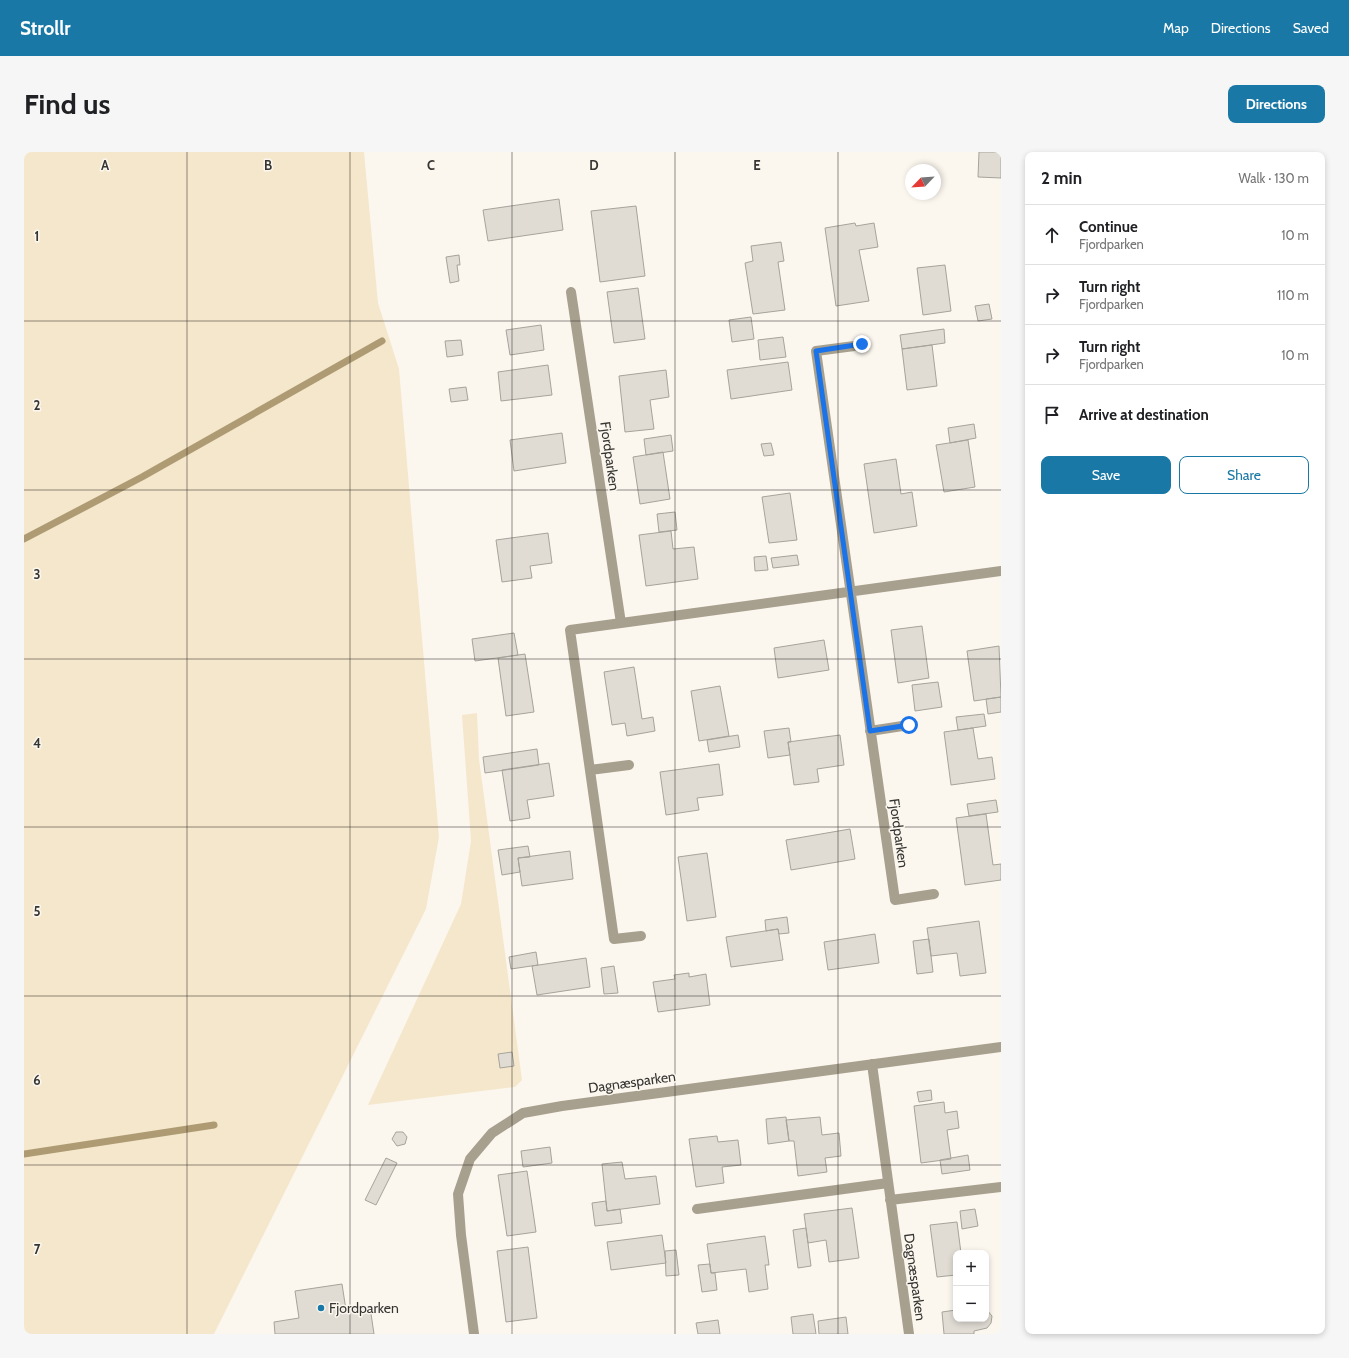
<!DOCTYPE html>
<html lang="en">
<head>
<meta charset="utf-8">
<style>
	:root { --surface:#fff; --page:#f6f6f6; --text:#202124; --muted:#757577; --line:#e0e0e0; --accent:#1978a5 }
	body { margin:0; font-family:Cabin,sans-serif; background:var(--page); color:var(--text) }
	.controls { position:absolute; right:12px; bottom:12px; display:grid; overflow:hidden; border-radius:8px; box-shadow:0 2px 6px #0003 }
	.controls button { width:36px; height:36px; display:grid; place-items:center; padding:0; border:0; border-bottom:1px solid var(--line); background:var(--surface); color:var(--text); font:20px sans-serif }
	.compass { position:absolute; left:881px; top:12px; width:36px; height:36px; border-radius:50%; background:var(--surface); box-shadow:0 2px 6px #0003; rotate:245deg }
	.stop { position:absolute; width:12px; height:12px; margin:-9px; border:3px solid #1a73e8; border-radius:50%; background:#fff }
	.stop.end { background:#1a73e8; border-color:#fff; box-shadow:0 1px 4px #0008 }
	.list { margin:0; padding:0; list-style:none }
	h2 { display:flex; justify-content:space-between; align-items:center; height:52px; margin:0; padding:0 16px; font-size:17px }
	h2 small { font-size:13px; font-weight:400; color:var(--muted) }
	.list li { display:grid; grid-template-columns:26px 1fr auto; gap:12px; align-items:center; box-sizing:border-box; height:60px; padding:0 16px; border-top:1px solid var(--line) }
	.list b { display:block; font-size:15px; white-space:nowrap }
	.list p { margin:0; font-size:13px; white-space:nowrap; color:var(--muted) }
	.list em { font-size:13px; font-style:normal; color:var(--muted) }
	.actions { display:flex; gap:8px; padding:12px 16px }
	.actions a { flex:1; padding:9px 0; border:1px solid var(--accent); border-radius:8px; text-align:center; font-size:14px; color:var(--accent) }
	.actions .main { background:var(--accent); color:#fff }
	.icon { flex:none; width:22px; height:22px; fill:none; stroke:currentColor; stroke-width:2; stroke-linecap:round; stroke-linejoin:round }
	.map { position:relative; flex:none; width:977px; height:1182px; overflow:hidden; border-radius:8px }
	header { display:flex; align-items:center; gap:24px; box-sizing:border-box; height:56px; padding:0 20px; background:var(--accent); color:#fff }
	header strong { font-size:19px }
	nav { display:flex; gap:22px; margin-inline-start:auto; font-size:14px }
	.intro { display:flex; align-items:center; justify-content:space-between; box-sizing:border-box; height:96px; padding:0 24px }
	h1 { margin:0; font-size:28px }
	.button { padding:10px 18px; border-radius:8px; background:var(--accent); color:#fff; font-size:14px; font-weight:700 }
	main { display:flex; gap:24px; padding:0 24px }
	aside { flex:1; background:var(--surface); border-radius:8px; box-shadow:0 2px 6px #0003 }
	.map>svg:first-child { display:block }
</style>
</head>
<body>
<header>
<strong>Strollr</strong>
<nav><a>Map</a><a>Directions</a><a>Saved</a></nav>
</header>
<div class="intro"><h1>Find us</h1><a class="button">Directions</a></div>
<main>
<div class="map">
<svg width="977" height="1182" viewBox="0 0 977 1182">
	<rect width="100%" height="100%" fill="#fbf7ef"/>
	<path fill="#f5e7cb" d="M0,0h340l14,151 21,66 40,468 -13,72 -212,425h-190z
		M453,561l2,46 43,321 -7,7 -147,18 93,-201 10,-63 -9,-126z"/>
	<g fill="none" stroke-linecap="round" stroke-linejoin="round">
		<path stroke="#ae9b73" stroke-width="7" d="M0,387l118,-62 240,-136
			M0,1002l190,-29"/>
	</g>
	<path fill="#e0dcd4" stroke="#a6a39b" d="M955,0h22v26l-23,-1z
		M535,47l4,31 -75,11 -5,-31z
		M612,54l9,70 -45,6 -9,-71z
		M831,71l1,3 18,-3 4,24 -19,3 10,51 -33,5 -11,-78z
		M757,90l3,19 -6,1 7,48 -32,4 -8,-51 8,-2 -2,-15z
		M435,103l1,10h-3l2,16 -9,2 -4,-26z
		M921,113l6,46 -28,4 -6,-47z
		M614,136l7,51 -31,4 -7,-51z
		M965,152l3,15 -14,2 -3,-15z
		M727,165l3,22 -22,3 -3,-22z
		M517,173l3,25 -34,5 -4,-25z
		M920,177l1,14 -43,6 -2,-14z
		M759,185l3,20 -26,3 -2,-20z
		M437,188l2,15 -16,2 -2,-16z
		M908,193l5,41 -30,4 -5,-41z
		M764,210l4,28 -61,9 -4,-29z
		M524,213l4,30 -51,6 -3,-29z
		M642,218l3,27 -19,3 4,29 -29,3 -6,-56z
		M442,235l2,13 -17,2 -2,-13z
		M950,272l2,14 -26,5 -2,-15z
		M538,281l4,30 -52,8 -4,-31z
		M647,283l2,16 -27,4 -2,-16z
		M944,288l7,47 -31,5 -8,-47z
		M747,291l3,12 -10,1 -3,-12z
		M639,300l7,47 -30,5 -7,-47z
		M872,307l5,35 11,-2 5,34 -43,7 -10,-69z
		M766,341l7,47 -28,3 -7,-46z
		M651,360l2,18 -18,2 -2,-18z
		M647,379l2,18 21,-2 4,32 -52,7 -7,-51z
		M524,381l4,30 -22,3 2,12 -30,4 -6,-42z
		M773,403l2,10 -26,3 -2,-10z
		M742,404l2,14 -13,1 -1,-14z
		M898,474l7,52 -31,5 -7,-53z
		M490,481l4,22 -43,6 -3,-22z
		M800,488l5,30 -51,8 -4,-30z
		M975,494l2,51 -27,4 -7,-50z
		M501,502l9,58 -28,4 -8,-58z
		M610,515l8,52 11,-2 2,14 -28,5 -2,-13 -13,2 -8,-53z
		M914,530l4,25 -27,4 -3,-26z
		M696,534l9,50 -30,5 -8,-50z
		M977,545v15l-13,2 -2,-15z
		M960,562l2,12 -28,4 -2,-13z
		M765,576l2,14h-3l2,13 -22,3 -4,-27z
		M949,576l5,31 14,-2 3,22 -44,6 -7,-53z
		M714,583l2,12 -31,5 -2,-12z
		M816,583l4,30 -27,4 2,13 -25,3 -6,-43z
		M513,597l2,16 -54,8 -2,-16z
		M525,611l5,33 -27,4 3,18 -20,3 -8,-51z
		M695,612l4,31 -26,3 2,12 -33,5 -6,-43z
		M972,648l2,12 -29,4 -2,-12z
		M962,662l7,51 8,-1v16l-36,5 -9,-67z
		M826,677l5,30 -64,11 -5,-30z
		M504,694l2,11 -12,1 2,14 -18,3 -4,-25z
		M546,699l3,28 -51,7 -4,-28z
		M683,701l9,64 -29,4 -9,-64z
		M763,765l2,16 -10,1 -1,-5 -12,2 -1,-11z
		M955,769l7,52 -26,3 -3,-23 -26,3 -4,-28z
		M754,777l5,31 -52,7 -5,-30z
		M851,782l4,29 -51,7 -4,-28z
		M905,787l4,33 -16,2 -4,-33z
		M512,800l2,13 -27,4 -2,-12z
		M562,806l4,29 -53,8 -5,-29z
		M590,814l4,27 -14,1 -3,-26z
		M665,821v4l17,-3 4,31 -52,7 -5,-30 22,-3 -1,-4z
		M488,900l2,14 -14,2 -2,-14z
		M907,938l1,10 -13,2 -2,-10z
		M920,950l1,11 12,-2 2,17 -12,2 4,29 -30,4 -7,-57z
		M762,965l3,24 -21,3 -2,-25z
		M796,965l2,18 17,-2 2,23 -16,2 2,14 -29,4 -4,-35h-5l-3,-21z
		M372,980h7l4,5 -2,7 -8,2 -5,-7z
		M693,984l1,6 20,-2 3,25 -19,2 2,16 -28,4 -7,-48z
		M526,995l2,16 -29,4 -2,-16z
		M944,1003l2,15 -28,4 -2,-14z
		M362,1006l11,5 -21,42 -11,-5z
		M598,1010l3,17 31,-3 4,28 -53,7 -5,-47z
		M503,1019l9,61 -29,4 -9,-61z
		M582,1049l1,10 13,-2 2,14 -27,3 -3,-23z
		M828,1056l7,50 -30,4 -3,-22 -18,3 -4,-29z
		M951,1057l3,17 -16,3 -2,-18z
		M933,1070l4,31h-5v22l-19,2 -7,-52z
		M782,1076l5,38 -13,2 -5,-38z
		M638,1083l4,28 -55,7 -4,-28z
		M741,1084l4,29h-4l3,24 -19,3 -3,-23 -35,4 -4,-29z
		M504,1095l9,71 -31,4 -9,-71z
		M652,1098l3,25 -13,1 -1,-25z
		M686,1112l1,9h4l2,17 -15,2 -4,-27z
		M318,1132l4,26 24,-3 4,27h-99l-1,-12 25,-4 -4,-27z
		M962,1157l6,7 -1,7 -4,5 -13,3v3h-30l-2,-22 14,-2v9h30z
		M789,1162l3,20h-23l-2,-17z
		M822,1165l2,17h-29l-1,-13z
		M694,1168l2,14h-22l-2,-11z"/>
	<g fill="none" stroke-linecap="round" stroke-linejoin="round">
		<path stroke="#a8a08e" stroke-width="10" d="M547,140l50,331
			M838,193l-46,6 79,549 39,-6
			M846,579l39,-6
			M566,618l39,-5
			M617,784l-27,3 -44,-309 431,-59
			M848,912l37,270
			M866,1048l111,-13
			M673,1057l191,-26
			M450,1182l-13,-99 -3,-41 12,-35 22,-26 31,-20 39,-7 439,-59"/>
	</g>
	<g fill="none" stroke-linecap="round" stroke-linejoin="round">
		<path stroke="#1a73e8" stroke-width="5" d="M838,192l-46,7 54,380 39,-6"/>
	</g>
	<path fill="none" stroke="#363532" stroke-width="1" stroke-opacity="0.55" d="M163,0v1182M326,0v1182M488,0v1182M651,0v1182M814,0v1182M0,169h977M0,338h977M0,507h977M0,675h977M0,844h977M0,1013h977"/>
	<circle fill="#1978a5" stroke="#fbf7ef" stroke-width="1.5" cx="297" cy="1156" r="4"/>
	<g text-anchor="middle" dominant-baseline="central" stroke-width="3" stroke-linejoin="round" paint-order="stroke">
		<g font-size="14" fill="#363532" stroke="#fbf7ef">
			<text transform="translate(586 304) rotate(82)">Fjordparken</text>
			<text transform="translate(875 681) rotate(82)">Fjordparken</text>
			<text transform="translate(608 930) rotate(-8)">Dagnæsparken</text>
			<text transform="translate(891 1125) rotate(82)">Dagnæsparken</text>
		</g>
		<g font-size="14" fill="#363532" stroke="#fbf7ef" text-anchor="start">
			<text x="305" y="1156">Fjordparken</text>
		</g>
	</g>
	<g font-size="13" text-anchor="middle" font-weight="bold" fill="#363532" stroke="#fbf7ef" stroke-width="3" stroke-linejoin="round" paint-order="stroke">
		<text x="81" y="18">A</text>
		<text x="244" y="18">B</text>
		<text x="407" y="18">C</text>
		<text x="570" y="18">D</text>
		<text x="733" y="18">E</text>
		<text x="13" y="89">1</text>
		<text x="13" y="258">2</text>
		<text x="13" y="427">3</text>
		<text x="13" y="596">4</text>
		<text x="13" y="764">5</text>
		<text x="13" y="933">6</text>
		<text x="13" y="1102">7</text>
	</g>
</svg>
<div class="controls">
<button>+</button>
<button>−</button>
</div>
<svg class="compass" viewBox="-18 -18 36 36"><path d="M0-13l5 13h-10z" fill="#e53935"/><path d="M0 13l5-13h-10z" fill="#757577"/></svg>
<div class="stop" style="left:885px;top:573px"></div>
<div class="stop end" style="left:838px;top:192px"></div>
</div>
<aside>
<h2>2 min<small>Walk · 130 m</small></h2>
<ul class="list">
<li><svg class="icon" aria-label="ahead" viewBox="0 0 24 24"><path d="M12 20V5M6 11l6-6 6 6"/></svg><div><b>Continue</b><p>Fjordparken</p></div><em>10 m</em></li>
<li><svg class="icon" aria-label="right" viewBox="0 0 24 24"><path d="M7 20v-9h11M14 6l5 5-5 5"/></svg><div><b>Turn right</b><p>Fjordparken</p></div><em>110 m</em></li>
<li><svg class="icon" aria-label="right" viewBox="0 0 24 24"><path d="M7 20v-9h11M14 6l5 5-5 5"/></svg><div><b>Turn right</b><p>Fjordparken</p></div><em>10 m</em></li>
<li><svg class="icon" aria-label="arrive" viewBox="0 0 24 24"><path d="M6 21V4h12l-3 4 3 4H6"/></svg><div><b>Arrive at destination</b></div></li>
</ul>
<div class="actions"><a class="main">Save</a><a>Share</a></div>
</aside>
</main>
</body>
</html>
